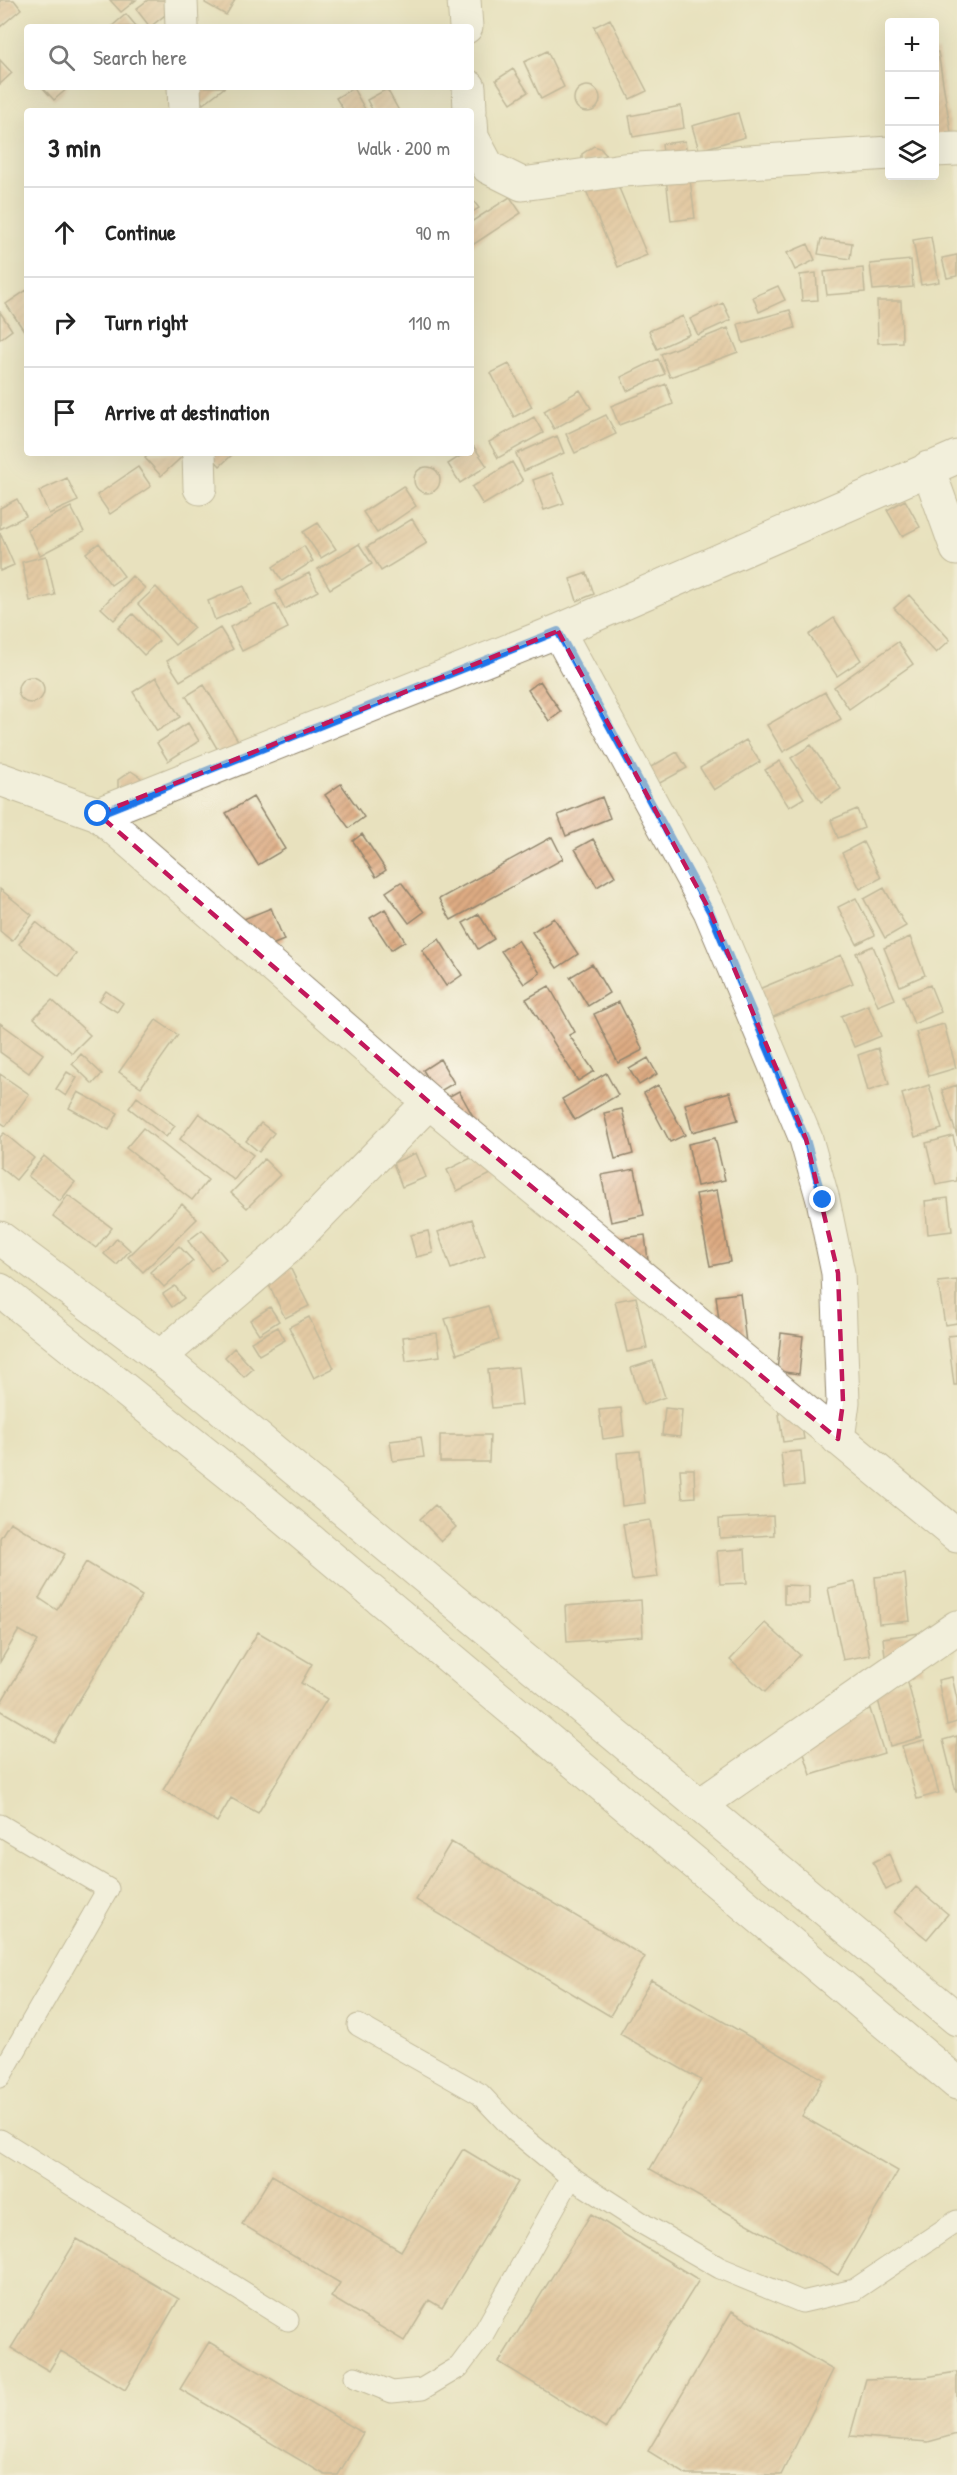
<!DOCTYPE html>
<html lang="en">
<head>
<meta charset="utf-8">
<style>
	:root { --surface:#fff; --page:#f6f6f6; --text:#222; --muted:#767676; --line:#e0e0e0 }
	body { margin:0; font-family:"Patrick Hand",sans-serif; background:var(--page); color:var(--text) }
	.controls { position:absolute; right:18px; top:18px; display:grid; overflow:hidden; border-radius:6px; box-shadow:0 6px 24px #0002 }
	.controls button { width:54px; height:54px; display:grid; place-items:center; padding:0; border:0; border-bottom:2px solid var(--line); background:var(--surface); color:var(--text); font:30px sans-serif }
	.stop { position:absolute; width:18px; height:18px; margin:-14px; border:4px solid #1a73e8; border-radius:50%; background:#fff }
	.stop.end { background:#1a73e8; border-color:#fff; box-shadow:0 2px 6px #0008 }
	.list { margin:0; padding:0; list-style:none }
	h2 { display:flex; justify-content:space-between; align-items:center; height:78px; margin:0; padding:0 24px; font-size:26px }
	h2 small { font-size:20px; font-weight:400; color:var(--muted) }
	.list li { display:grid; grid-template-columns:39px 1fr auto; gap:18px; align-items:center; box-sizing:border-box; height:90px; padding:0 24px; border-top:2px solid var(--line) }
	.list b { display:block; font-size:22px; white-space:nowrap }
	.list em { font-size:20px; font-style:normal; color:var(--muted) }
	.icon { flex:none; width:33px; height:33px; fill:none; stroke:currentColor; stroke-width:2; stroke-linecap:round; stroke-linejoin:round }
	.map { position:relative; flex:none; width:957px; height:2475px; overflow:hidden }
	.search { position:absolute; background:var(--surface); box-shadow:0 6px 24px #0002; left:24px; top:24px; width:450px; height:66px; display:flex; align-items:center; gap:15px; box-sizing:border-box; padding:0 21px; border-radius:6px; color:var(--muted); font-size:22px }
	.panel { position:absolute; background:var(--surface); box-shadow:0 6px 24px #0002; left:24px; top:108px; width:450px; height:348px; border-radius:6px }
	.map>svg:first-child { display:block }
</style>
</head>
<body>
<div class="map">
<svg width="957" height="2475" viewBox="0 0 957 2475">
	<defs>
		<pattern id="building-hatch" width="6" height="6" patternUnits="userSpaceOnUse" patternTransform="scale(1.5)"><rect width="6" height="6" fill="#deac83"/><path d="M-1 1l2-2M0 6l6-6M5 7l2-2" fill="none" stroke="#b58c6b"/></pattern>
	</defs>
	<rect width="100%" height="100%" fill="#fbf7ec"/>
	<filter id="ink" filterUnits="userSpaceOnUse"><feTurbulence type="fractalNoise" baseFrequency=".0167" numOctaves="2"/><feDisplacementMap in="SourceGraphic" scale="12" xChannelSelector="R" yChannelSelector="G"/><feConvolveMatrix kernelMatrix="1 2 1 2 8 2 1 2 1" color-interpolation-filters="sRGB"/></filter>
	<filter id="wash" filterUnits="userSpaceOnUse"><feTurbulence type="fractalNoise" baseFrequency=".008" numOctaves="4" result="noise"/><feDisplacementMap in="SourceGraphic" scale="24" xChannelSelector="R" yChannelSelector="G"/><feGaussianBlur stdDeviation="1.35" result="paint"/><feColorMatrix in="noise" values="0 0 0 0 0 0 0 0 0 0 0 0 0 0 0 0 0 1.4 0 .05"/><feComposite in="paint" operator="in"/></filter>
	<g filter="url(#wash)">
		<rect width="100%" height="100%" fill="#e8e1be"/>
		<g id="blocks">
			<path fill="url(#building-hatch)" d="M0,0h14l7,9 -21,18z
				M110,0h26l-15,12z
				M148,0h36l-34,27 -14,-18z
				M206,0h29l-9,15 -21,-12z
				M126,14l11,13h-26z
				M610,19l37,72 -17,8 -36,-72z
				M547,51l17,36 -23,12 -17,-37z
				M934,52h4l14,87 -18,2z
				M0,60l12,13 -12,11z
				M513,69l15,23 -17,11 -15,-23z
				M574 99a13 13 0 1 1 26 0a13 13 0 1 1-26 0Z
				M42,87h27l-15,13z
				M191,87h34l-22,17z
				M353,88l13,23h-22l-8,-13z
				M387,89l12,22h-26l-6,-11z
				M681,106l3,22 -51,9 -4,-21z
				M738,113l7,24 -46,13 -7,-24z
				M685,141l10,77 -24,3 -9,-77z
				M594,146l6,2 7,8 -25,8v-10z
				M614,176l33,79 -29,12 -33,-79z
				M510,197l11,16 -50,33v-24z
				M471,198l8,10 -8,5z
				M931,237l8,45 -18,3 -8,-45z
				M821,239l31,4 -2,16 -32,-5z
				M808,244l7,16 -20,10 -8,-17z
				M957,255v21l-10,2 -5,-20z
				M911,260l2,27 -40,3 -3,-26z
				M863,268l2,24 -38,3 -3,-23z
				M816,273l2,27 -16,1 -2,-26z
				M778,286l7,14 -26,12 -6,-15z
				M27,290v45l-21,-31z
				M877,301h24l1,41 -24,1z
				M723,303l8,17 -33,15 -8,-16z
				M790,310l5,18 -52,15 -5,-19z
				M0,312l12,18 -12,9z
				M683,316l7,18 -33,15 -8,-18z
				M728,328l10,24 -68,25 -9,-23z
				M658,359l7,15 -38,17 -6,-14z
				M509,364l23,43 -18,10 -23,-44z
				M666,384l7,20 -54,21 -8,-19z
				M580,390l11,18 -37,21 -10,-18z
				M606,415l10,19 -41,19 -9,-19z
				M534,417l9,16 -45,25 -9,-16z
				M557,436l7,17 -40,18 -8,-17z
				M474,447l13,19 -27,17 -12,-19 17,-11h6z
				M150,453h36l-25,23 -16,-18z
				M208,453h26l-14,13z
				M512,462l11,19 -40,24 -11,-18z
				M138,467l13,19 -41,28 -13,-19z
				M414 480a13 13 0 1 1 26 0a13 13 0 1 1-26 0Z
				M552,473l12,30 -20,7 -11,-30z
				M67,478l11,23 -29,13 -10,-23z
				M403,486l13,20 -39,27 -14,-21z
				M17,499l9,17 -26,13v-21z
				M905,500l15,27 -18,9 -15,-26z
				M71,507l13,25 -44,23 -13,-26z
				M412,519l15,24 -46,28 -14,-24z
				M318,523l18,26 -15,9 -18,-26z
				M0,533l14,32 -14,6z
				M99,543l25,33 -13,9 -25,-32z
				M359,544l13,20 -42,25 -12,-20z
				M304,546l9,15 -31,20 -9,-14z
				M46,556l9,39 -25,6 -8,-39z
				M309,573l9,18 -33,18 -9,-18z
				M587,573l7,21 -17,7 -7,-22z
				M132,576l13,12 -31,32 -13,-12z
				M244,586l7,18 -36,16 -7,-19z
				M156,587l38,41 -19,17 -37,-41z
				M909,595l41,45 -14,13 -42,-45z
				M276,604l12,24 -46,23 -12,-24z
				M133,614l26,27 -15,14 -26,-27z
				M834,618l27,42 -24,16 -28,-41z
				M220,628l13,21 -53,32 -13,-20z
				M898,642l15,22 -64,45 -15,-22z
				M156,677l24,40 -23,14 -24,-39z
				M18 690a13 13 0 1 1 26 0a13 13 0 1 1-26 0Z
				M540,681l21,31 -12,9 -21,-31z
				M204,685l43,70 -19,12 -42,-71z
				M825,692l16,27 -58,33 -16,-27z
				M188,723l11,18 -31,20 -11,-18z
				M746,740l14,22 -46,28 -14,-22z
				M811,745l30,44 -20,13 -30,-44z
				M677,752l10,16 -29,16 -9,-16z
				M780,761l24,37 -15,9 -24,-37z
				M131,771l9,6 3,5 -25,7v-9z
				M341,784l23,33 -15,11 -24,-33z
				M253,797l32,52 -27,16 -32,-52z
				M602,797l8,21 -44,18 -8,-21z
				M857,809l7,19 -26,10 -7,-18z
				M362,834l24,36 -10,7 -23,-36z
				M552,837l11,22 -112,61 -12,-21z
				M593,839l22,37 -18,11 -22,-38z
				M863,842l18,36 -21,11 -18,-36z
				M401,882l23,30 -15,11 -23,-31z
				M884,888l22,38 -21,12 -21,-39z
				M0,889l32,26 -20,26 -12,-10z
				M856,898l19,37 -18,9 -19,-37z
				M271,908l13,32 -47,19 -13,-32z
				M385,909l20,32 -14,9 -21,-32z
				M479,914l15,25 -16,10 -15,-26z
				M554,918l24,36 -21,14 -25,-36z
				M36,922l40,32 -17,22 -40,-32z
				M910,937l15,38 -25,11 -16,-38z
				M439,939l23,36 -16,11 -24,-36z
				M518,940l22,33 -16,11 -23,-33z
				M873,946l22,53 -17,7 -22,-53z
				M841,955l12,28 -82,35 -12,-29z
				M592,964l17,29 -21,13 -18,-29z
				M930,985l11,27 -27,12 -11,-28z
				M549,986l26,46 -6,3 25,36 -16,10 -52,-82z
				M106,991l17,12 -6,9 -18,-11z
				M52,1000l38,35 -18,18 -38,-35z
				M619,1002l24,48 -25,13 -24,-49z
				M868,1005l13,31 -27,11 -13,-31z
				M156,1020l22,15 -37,52 -22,-15z
				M0,1023l43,31 -14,19 -29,-21z
				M944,1024l12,44 -27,8 -13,-44z
				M878,1048l11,36 -21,7 -10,-36z
				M81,1054l21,20 -9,10 -21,-20z
				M648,1058l9,16 -18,11 -10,-16z
				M440,1059l14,24 -17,10 -14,-23z
				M67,1072l10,6 -11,18 -10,-7z
				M606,1073l12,22 -43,25 -13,-21z
				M0,1074l29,20 -23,32 -6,-4z
				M658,1085l27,50 -15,7 -26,-49z
				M929,1085l13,44 -27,8 -13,-43z
				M957,1085v51l-15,-46z
				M459,1091l20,36 -44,-23z
				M78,1092l40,21 -9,17 -40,-22z
				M730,1092l8,28 -46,12 -7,-28z
				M137,1097l38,29 -9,11 -37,-29z
				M622,1109l11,45 -18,5 -11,-46z
				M199,1113l54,42 -19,25 -54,-41z
				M261,1123l13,10 -15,19 -13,-11z
				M143,1128l65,52 -16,20 -66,-52z
				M4,1133l30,25 -18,22 -16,-13v-30z
				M953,1136l4,17v28l-21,4 -10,-42z
				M715,1138l10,42 -28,6 -9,-42z
				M487,1150l10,21 -40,20 -10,-21z
				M416,1153l10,24 -24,10 -9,-24z
				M44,1156l31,26 -15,19 -32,-25z
				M264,1159l16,16 -33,33 -16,-15z
				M635,1169l9,46 -33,7 -10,-47z
				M717,1190l13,72 -20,4 -14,-72z
				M68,1195l44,33 -16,20 -43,-32z
				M948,1198l4,33 -24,3 -3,-33z
				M182,1204l15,15 -54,53 -15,-15z
				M472,1219l13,37 -34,13 -13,-37z
				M202,1230l24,29 -15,12 -23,-30z
				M428,1231l5,22 -17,4 -6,-22z
				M645,1235l5,43 -31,3 -4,-42z
				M117,1238l13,12 -13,15 -13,-11z
				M179,1246l14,15 -29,26 -14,-15z
				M284,1255l25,51 -24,12 -25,-52z
				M957,1280v43l-12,2 -7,-43z
				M175,1286l9,12 -12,9 -9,-13z
				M740,1293l6,50 -24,3 -6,-50z
				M636,1297l11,51 -20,4 -12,-51z
				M488,1306l11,34 -42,14 -12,-35z
				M270,1307l9,14 -20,13 -9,-14z
				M309,1317l25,51 -20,10 -25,-51z
				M278,1327l7,13 -26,15 -8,-13z
				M437,1333l3,23 -34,5 -3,-24z
				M781,1333l22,3 -4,38 -22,-3z
				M957,1335v50h-3l-6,-49z
				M234,1348l19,21 -9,8 -19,-20z
				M653,1361l12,36 -22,8 -12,-37z
				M518,1367l4,38 -30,3 -4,-38z
				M798,1404l6,35 -21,3 -5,-35z
				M621,1408l3,28 -21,3 -4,-29z
				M665,1408l17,2 -2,27 -18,-2z
				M440,1435h50l-1,27h-49z
				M421,1437l3,20 -31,4 -3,-20z
				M640,1451l5,52 -23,3 -5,-53z
				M801,1451l3,34 -19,2 -4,-34z
				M680,1469h14l1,28 -13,1z
				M435,1505l21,22 -15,14 -21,-22z
				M773,1516l1,19 -54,3 -1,-19z
				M650,1520l8,57 -26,3 -9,-56z
				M10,1522l55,32 -26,44 18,12 29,-48 56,34 -88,146 -54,-32v-6l38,-63 -19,-11 -19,32v-124z
				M745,1549l2,34 -27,1 -3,-33z
				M905,1574l5,47 -31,3 -4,-47z
				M855,1582l15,73 -27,5 -15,-72z
				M784,1585l25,1v18h-25z
				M641,1600l2,36 -76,6 -2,-36z
				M765,1623l35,32 -35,37 -35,-32z
				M258,1632l54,32 -11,19 26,16 -69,114 -27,-15 -14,24 -54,-32z
				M919,1633l4,38 -36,4 -4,-37z
				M952,1677l5,22v23l-10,3 -9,-45z
				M907,1679l15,58 -32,9 -15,-58z
				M870,1709l14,44 -73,22 -14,-43z
				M957,1736v56h-1l-13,-52z
				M924,1740l15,53 -22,6 -15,-53z
				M451,1842l194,115 -35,59 -194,-116z
				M889,1854l12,28 -15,8 -13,-28z
				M916,1887l32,27 -21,25 -33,-27z
				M651,1980l172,99 -21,37 96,55 -60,104 -188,-106 51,-89 -81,-46z
				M463,2149l55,33 -76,126 -13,-8 -25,41 -73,-44 9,-14 -98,-59 30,-49 129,76z
				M591,2214l108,66 -93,148 -107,-66z
				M77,2239l102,60 -54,91 -64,-39 -12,20 -38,-23z
				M732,2311l101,59 -52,105h-94l-39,-24z
				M209,2342l154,91 -25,42h-13l-145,-86z
				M957,2372v62l-29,8 -78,-6 16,-57 60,-2z"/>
		</g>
	</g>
	<g filter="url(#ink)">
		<use href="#blocks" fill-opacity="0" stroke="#92866e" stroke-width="1.5"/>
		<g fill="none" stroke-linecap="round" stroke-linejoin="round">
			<defs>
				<path id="service" d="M0,1825l108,64 -108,188
					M358,2025l122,69 35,37 56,46 74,48 75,43 82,34 52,-12 103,-69
					M0,2140l288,180
					M355,2377l37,15 30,-3 37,-22 23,-31 89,-159"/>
				<path id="minor" d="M181,0l1,27
					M464,0l2,27
					M184,87l1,24
					M469,87l1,24
					M471,120l1,17 16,30 34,17 101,-14 267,-17
					M934,150l23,-1
					M199,453l1,35
					M928,468l29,81
					M558,631l152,280 96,228 17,61 15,73 5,129 -5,37
					M0,779l98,35 331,288 528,434
					M98,814l460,-183 399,-174
					M160,1357l124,-106 145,-149
					M700,1805l257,-178"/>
				<path id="tertiary" d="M0,1238l160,119 797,662
					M0,1290l248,198 709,595"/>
			</defs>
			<use href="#service" stroke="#92866e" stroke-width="23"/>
			<use href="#minor" stroke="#92866e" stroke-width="35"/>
			<use href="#tertiary" stroke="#92866e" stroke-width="35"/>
			<use href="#service" stroke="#fff" stroke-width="21"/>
			<use href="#minor" stroke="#fff" stroke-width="33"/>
			<use href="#tertiary" stroke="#fff" stroke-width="33"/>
		</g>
	</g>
	<g fill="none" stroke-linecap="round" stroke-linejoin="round" filter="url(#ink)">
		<path stroke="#1a73e8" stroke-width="8" d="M98,814l460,-183 152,280 96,228 17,61"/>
	</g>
	<path d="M0 0H957V2475H0ZM558,631l152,280 96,228 32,134 5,129 -5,37 -409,-337 -331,-288z" fill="#e8e1be" fill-opacity=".55" fill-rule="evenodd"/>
	<path fill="none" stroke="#c2185b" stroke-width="4.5" stroke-dasharray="12 8" stroke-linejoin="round" d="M558,631l152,280 96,228 32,134 5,129 -5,37 -409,-337 -331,-288z"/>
</svg>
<div class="controls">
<button>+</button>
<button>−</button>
<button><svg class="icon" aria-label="layers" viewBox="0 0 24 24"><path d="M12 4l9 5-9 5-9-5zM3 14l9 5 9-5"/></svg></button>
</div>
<div class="stop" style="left:98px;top:814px"></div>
<div class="stop end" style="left:823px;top:1200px"></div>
<div class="search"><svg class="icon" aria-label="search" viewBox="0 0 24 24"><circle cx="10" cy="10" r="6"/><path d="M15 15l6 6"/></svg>Search here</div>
<section class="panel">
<h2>3 min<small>Walk · 200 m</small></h2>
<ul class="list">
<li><svg class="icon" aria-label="ahead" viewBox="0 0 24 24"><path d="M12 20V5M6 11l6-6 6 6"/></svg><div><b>Continue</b></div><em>90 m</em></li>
<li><svg class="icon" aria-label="right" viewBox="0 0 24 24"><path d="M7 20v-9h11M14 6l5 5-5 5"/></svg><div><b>Turn right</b></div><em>110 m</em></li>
<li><svg class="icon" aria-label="arrive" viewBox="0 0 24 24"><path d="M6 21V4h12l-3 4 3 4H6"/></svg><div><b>Arrive at destination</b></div></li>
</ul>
</section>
</div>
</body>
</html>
